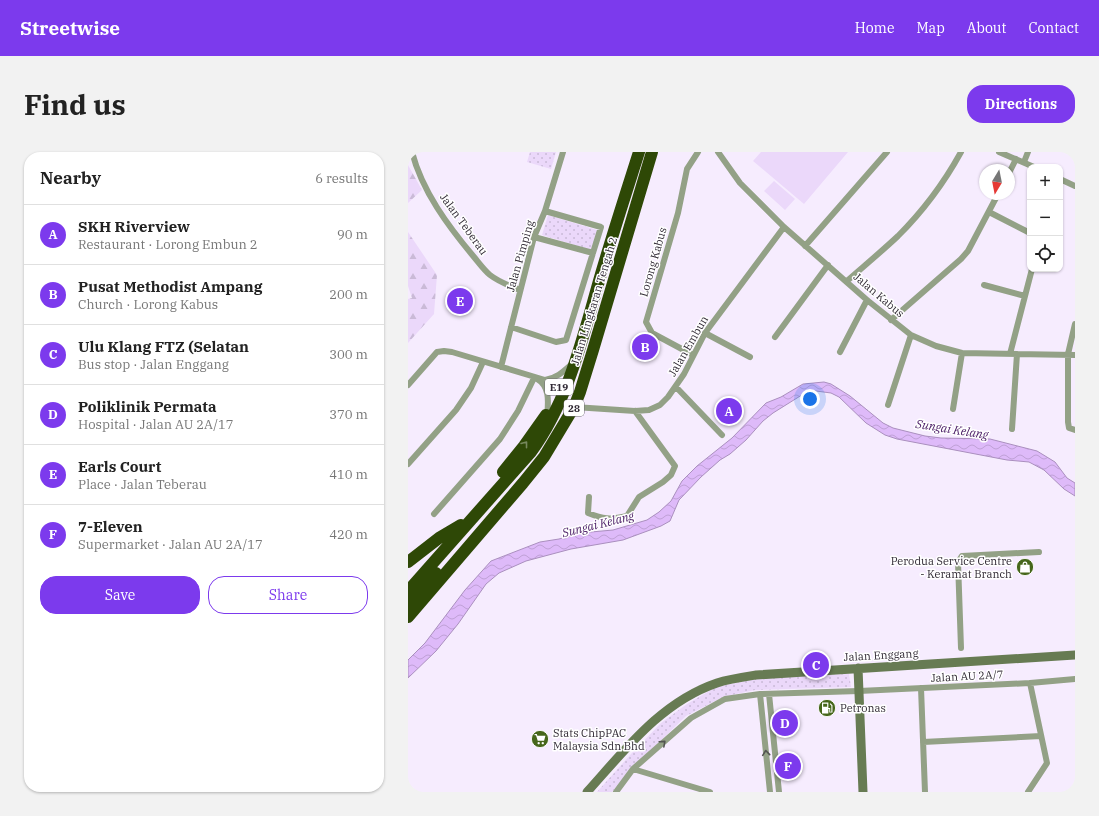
<!DOCTYPE html>
<html lang="en">
<head>
<meta charset="utf-8">
<style>
	:root { --surface:#fff; --page:#f2f2f2; --text:#222; --muted:#767676; --line:#e0e0e0; --accent:#7c3aed }
	body { margin:0; font-family:"IBM Plex Serif",serif; background:var(--page); color:var(--text) }
	.controls { position:absolute; right:12px; top:12px; display:grid; overflow:hidden; border-radius:8px; box-shadow:0 1px 3px #0004 }
	.controls button { width:36px; height:36px; display:grid; place-items:center; padding:0; border:0; border-bottom:1px solid var(--line); background:var(--surface); color:var(--text); font:20px sans-serif }
	.compass { position:absolute; left:571px; top:12px; width:36px; height:36px; border-radius:50%; background:var(--surface); box-shadow:0 1px 3px #0004; rotate:190deg }
	.you { position:absolute; left:402px; top:247px; width:14px; height:14px; margin:-10px; border:3px solid #fff; border-radius:50%; background:#1a73e8; box-shadow:0 0 0 6px #1a73e833 }
	.badge { display:grid; place-items:center; width:26px; height:26px; border-radius:50%; background:var(--accent); color:#fff; font-size:13px; font-weight:700 }
	.pin { position:absolute; translate:-50% -50%; border:2px solid #fff; box-shadow:0 1px 4px #0006 }
	.list { margin:0; padding:0; list-style:none }
	h2 { display:flex; justify-content:space-between; align-items:center; height:52px; margin:0; padding:0 16px; font-size:17px }
	h2 small { font-size:13px; font-weight:400; color:var(--muted) }
	.list li { display:grid; grid-template-columns:26px 1fr auto; gap:12px; align-items:center; box-sizing:border-box; height:60px; padding:0 16px; border-top:1px solid var(--line) }
	.list b { display:block; font-size:15px; white-space:nowrap }
	.list p { margin:0; font-size:13px; white-space:nowrap; color:var(--muted) }
	.list em { font-size:13px; font-style:normal; color:var(--muted) }
	.actions { display:flex; gap:8px; padding:12px 16px }
	.actions a { flex:1; padding:9px 0; border:1px solid var(--accent); border-radius:16px; text-align:center; font-size:14px; color:var(--accent) }
	.actions .main { background:var(--accent); color:#fff }
	.icon { flex:none; width:22px; height:22px; fill:none; stroke:currentColor; stroke-width:2; stroke-linecap:round; stroke-linejoin:round }
	.map { position:relative; flex:none; width:667px; height:640px; overflow:hidden; border-radius:16px }
	header { display:flex; align-items:center; gap:24px; box-sizing:border-box; height:56px; padding:0 20px; background:var(--accent); color:#fff }
	header strong { font-size:19px }
	nav { display:flex; gap:22px; margin-inline-start:auto; font-size:14px }
	.intro { display:flex; align-items:center; justify-content:space-between; box-sizing:border-box; height:96px; padding:0 24px }
	h1 { margin:0; font-size:28px }
	.button { padding:10px 18px; border-radius:16px; background:var(--accent); color:#fff; font-size:14px; font-weight:700 }
	main { display:flex; gap:24px; padding:0 24px }
	aside { flex:1; background:var(--surface); border-radius:16px; box-shadow:0 1px 3px #0004 }
	.map>svg:first-child { display:block }
</style>
</head>
<body>
<header>
<strong>Streetwise</strong>
<nav><a>Home</a><a>Map</a><a>About</a><a>Contact</a></nav>
</header>
<div class="intro"><h1>Find us</h1><a class="button">Directions</a></div>
<main>
<aside>
<h2>Nearby<small>6 results</small></h2>
<ul class="list">
<li><span class="badge">A</span><div><b>SKH Riverview</b><p>Restaurant · Lorong Embun 2</p></div><em>90 m</em></li>
<li><span class="badge">B</span><div><b>Pusat Methodist Ampang</b><p>Church · Lorong Kabus</p></div><em>200 m</em></li>
<li><span class="badge">C</span><div><b>Ulu Klang FTZ (Selatan</b><p>Bus stop · Jalan Enggang</p></div><em>300 m</em></li>
<li><span class="badge">D</span><div><b>Poliklinik Permata</b><p>Hospital · Jalan AU 2A/17</p></div><em>370 m</em></li>
<li><span class="badge">E</span><div><b>Earls Court</b><p>Place · Jalan Teberau</p></div><em>410 m</em></li>
<li><span class="badge">F</span><div><b>7-Eleven</b><p>Supermarket · Jalan AU 2A/17</p></div><em>420 m</em></li>
</ul>
<div class="actions"><a class="main">Save</a><a>Share</a></div>
</aside>
<div class="map">
<svg width="667" height="640" viewBox="0 0 667 640">
	<defs>
		<pattern id="grass-dots" width="8" height="8" patternUnits="userSpaceOnUse"><rect width="8" height="8" fill="#ebd8fa"/><path d="M2 2h.1M6 6h.1" fill="none" stroke="#cabad7" stroke-width="1.8" stroke-linecap="round"/></pattern>
		<pattern id="forest-firs" width="22" height="20" patternUnits="userSpaceOnUse"><rect width="22" height="20" fill="#ebd8fa"/><path d="M5 1l3.5 6h-7zM16 11l3.5 6h-7z" fill="#cabad7"/></pattern>
		<pattern id="water-waves" width="16" height="10" patternUnits="userSpaceOnUse"><rect width="16" height="10" fill="#debaf9"/><path d="M0 5q4-4 8 0t8 0" fill="none" stroke="#bfa0d6"/></pattern>
	</defs>
	<rect width="100%" height="100%" fill="#f6ecfe"/>
	<path fill="url(#grass-dots)" d="M122,0h26l-5,17 -24,-7z
		M140,63l49,15 -6,20 -49,-15z
		M441,522l2,13 -96,3 -32,7 -37,19 -53,52 -21,24h-15l34,-38 30,-31 26,-19 29,-17 43,-9z"/>
	<path fill="url(#forest-firs)" d="M0,13l14,25 -14,13z
		M0,80l29,43 -3,39 -26,29v-44l4,-1 -4,-12z"/>
	<path fill="#ebd8fa" d="M353,0h87l-44,52 -51,-43z
		M366,29l21,18 -10,11 -21,-19z"/>
	<path fill="url(#water-waves)" stroke="#aa8fbe" d="M416,230l7,2 19,12 33,27 10,5 32,8 16,2 49,1 47,12 18,11 12,16 8,5v13l-11,-7 -20,-19 -15,-8 -22,-2 -110,-21 -12,-4 -19,-12 -27,-26 -8,-4 -15,-2 -11,2 -32,20 -10,8 -17,19 -16,14 -10,6 -19,17 -22,23 -9,21 -9,5 -38,14 -52,9 -45,12 -27,12 -13,11 -28,40 -22,27 -28,27v-18l17,-17 40,-53 26,-29 49,-19 19,-3 21,-6 33,-3 34,-10 12,-8 12,-11 11,-20 15,-15 35,-28 34,-35 15,-6 22,-13z"/>
	<g fill="none" stroke-linecap="round" stroke-linejoin="round">
		<path stroke="#93a186" stroke-width="6" d="M4,0c10,39 36,74 62,105 5,6 10,13 16,18 9,7 20,11 30,15
			M310,0l22,31 44,44 83,73 44,35 25,11 26,7 113,2
			M591,0l35,15
			M616,10l4,-10
			M601,21l7,-14
			M652,27l15,7
			M581,60l41,21
			M126,85l59,16
			M397,94l82,-94
			M439,129c17,-15 34,-29 51,-45 25,-25 46,-53 63,-84
			M576,133l41,11
			M483,168l70,-61 7,-8 30,-57
			M667,172l-7,30v68l1,6 6,2
			M103,175l45,15 10,-2 35,-113 -56,-16
			M297,181l45,24
			M367,185l53,-72
			M432,200l27,-52
			M602,202l22,-85
			M285,203l-41,-22 -6,-11 32,-109 9,-44 11,-17
			M93,215l33,-130 11,-26 18,-59
			M129,227c14,8 11,25 10,39
			M0,233l29,-33 7,-1 8,1 93,28c12,-2 18,-8 27,-16
			M268,235l46,48
			M480,253l23,-70
			M166,255l61,4 14,-1 11,-5 8,-8 16,-23 21,-41 79,-106
			M545,257l9,-56
			M604,277l5,-75
			M0,312l48,-54 15,-22 12,-26
			M181,345l-1,16c15,6 22,7 39,3l12,-19 24,-15 8,-7 4,-9 -40,-55
			M26,362l66,-75 18,-28 16,-33
			M553,496l-3,-86 4,-6 77,-4
			M513,536l4,104
			M352,542l10,98
			M361,542l10,98
			M515,590l118,-6
			M225,617l77,23
			M208,640l17,-23 58,-51 34,-19 35,-5 99,-3 171,-8 45,-4
			M620,640l19,-29 -17,-80"/>
		<path stroke="#677b53" stroke-width="9" d="M450,516l5,124
			M179,640c38,-42 74,-90 130,-109 12,-4 26,-6 39,-8l319,-20"/>
		<path stroke="#2e4806" stroke-width="12" d="M95,320l21,-26 22,-31
			M0,410l31,-24 22,-13
			M1,438l122,-138c38,-52 52,-116 70,-178 12,-41 25,-81 38,-122
			M0,450l28,-29
			M0,465l115,-134 21,-26 30,-50 6,-15 13,-42 59,-198"/>
	</g>
	<defs><path id="oneway-chevron" d="M-2-3.5L2.5 0L-2 3.5" fill="none" stroke-width="1.6" stroke-linecap="round" stroke-linejoin="round"/></defs>
	<use stroke="#77885d" href="#oneway-chevron" transform="translate(117 292) rotate(-52)"/>
	<g stroke="#535451">
		<use href="#oneway-chevron" transform="translate(255 591) rotate(-42)"/>
		<use href="#oneway-chevron" transform="translate(358 601) rotate(-96)"/>
	</g>
	<defs>
		<symbol id="shop-disc" viewBox="-11 -11 22 22"><circle r="9.5" fill="#46661b" stroke="#fff"/><path d="M-5-2.5h2.3a2.7 3.5 0 0 1 5.4 0H5L5.5 6h-11ZM-1.5-2.5h3a1.5 2.3 0 0 0-3 0Z" fill="#fff"/></symbol>
		<symbol id="fuel-disc" viewBox="-11 -11 22 22"><circle r="9.5" fill="#46661b" stroke="#fff"/><path d="M-5.5-6h7V0h2V4h1.3V-2.5L3-4.5l.8-.8L6-3V5H2.5V1h-1V6h-7ZM-4.2-4.7v3.2H.2V-4.7Z" fill="#fff"/></symbol>
		<symbol id="supermarket-disc" viewBox="-11 -11 22 22"><circle r="9.5" fill="#46661b" stroke="#fff"/><path d="M-6-5.5h2.5l.6 2H6L4.5 2H-2.5L-4.4-4H-6ZM-1.5 3.2a1.3 1.3 0 1 0 .1 0ZM3 3.2a1.3 1.3 0 1 0 .1 0Z" fill="#fff"/></symbol>
	</defs>
	<g fill-rule="evenodd">
		<use href="#shop-disc" x="607" y="405" width="20" height="20"/>
		<use href="#fuel-disc" x="409" y="546" width="20" height="20"/>
		<use href="#supermarket-disc" x="122" y="577" width="20" height="20"/>
	</g>
	<g text-anchor="middle" dominant-baseline="central" stroke-width="3" stroke-linejoin="round" paint-order="stroke">
		<g fill="#fff" stroke="#6f6a72" stroke-width="1">
			<rect x="137" y="227" width="28" height="16" rx="3"/>
			<rect x="156" y="248" width="20" height="16" rx="3"/>
		</g>
		<g font-size="10" font-weight="bold" fill="#312a35">
			<text x="151" y="235">E19</text>
			<text x="166" y="256">28</text>
		</g>
		<g font-size="11" fill="#312a35" stroke="#fff">
			<text transform="translate(56 72) rotate(54)">Jalan Teberau</text>
			<text transform="translate(112 104) rotate(-74)">Jalan Pimping</text>
			<text transform="translate(245 110) rotate(-74)">Lorong Kabus</text>
			<text transform="translate(471 143) rotate(40)">Jalan Kabus</text>
			<text transform="translate(186 149) rotate(-73)">Jalan Lingkaran Tengah 2</text>
			<text transform="translate(280 194) rotate(-60)">Jalan Embun</text>
			<text transform="translate(473 503) rotate(-3)">Jalan Enggang</text>
			<text transform="translate(559 524) rotate(-3)">Jalan AU 2A/7</text>
		</g>
		<g font-size="11" fill="#312a35" stroke="#fff" text-anchor="start">
			<text x="604" y="409" text-anchor="end">Perodua Service Centre<tspan x="604" dy="13">- Keramat Branch</tspan></text>
			<text x="432" y="556">Petronas</text>
			<text x="145" y="581">Stats ChipPAC<tspan x="145" dy="13">Malaysia Sdn Bhd</tspan></text>
		</g>
		<g font-size="12" font-style="italic" fill="#4d2068" stroke="#fff">
			<text transform="translate(544 277) rotate(9)">Sungai Kelang</text>
			<text transform="translate(190 372) rotate(-14)">Sungai Kelang</text>
		</g>
	</g>
</svg>
<div class="controls">
<button>+</button>
<button>−</button>
<button><svg class="icon" aria-label="locate" viewBox="0 0 24 24"><circle cx="12" cy="12" r="6"/><path d="M12 2v4M12 18v4M2 12h4M18 12h4"/></svg></button>
</div>
<svg class="compass" viewBox="-18 -18 36 36"><path d="M0-13l5 13h-10z" fill="#e53935"/><path d="M0 13l5-13h-10z" fill="#767676"/></svg>
<div class="you"></div>
<div class="pin badge" style="left:321px;top:259px">A</div>
<div class="pin badge" style="left:237px;top:195px">B</div>
<div class="pin badge" style="left:408px;top:513px">C</div>
<div class="pin badge" style="left:377px;top:571px">D</div>
<div class="pin badge" style="left:52px;top:149px">E</div>
<div class="pin badge" style="left:380px;top:614px">F</div>
</div>
</main>
</body>
</html>
